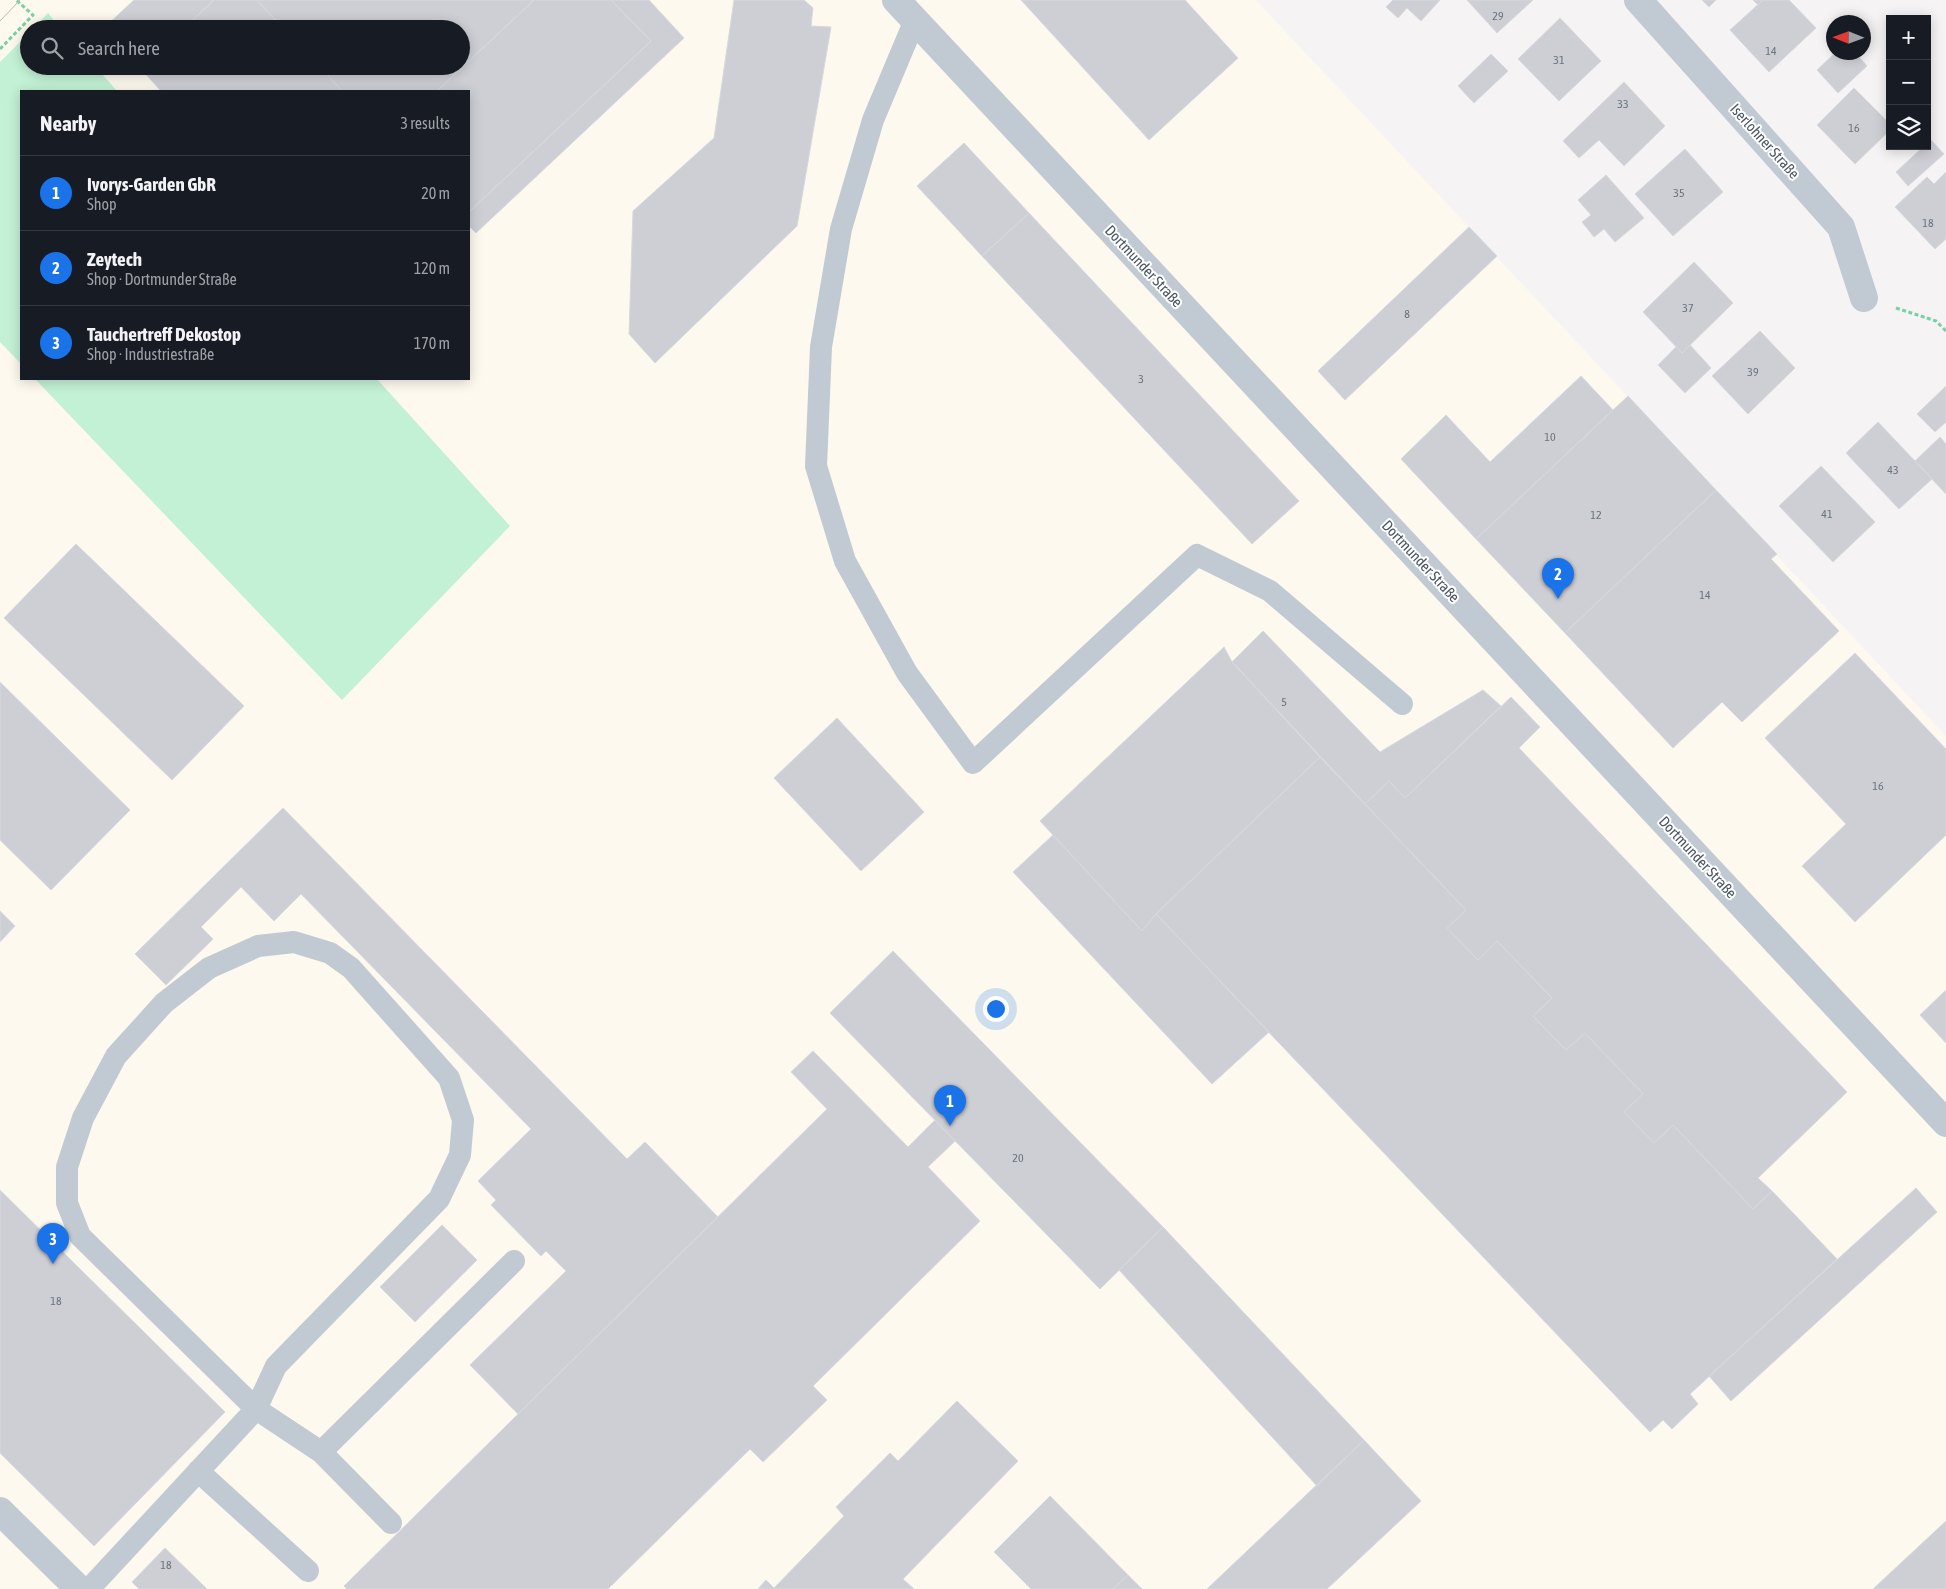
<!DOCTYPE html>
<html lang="en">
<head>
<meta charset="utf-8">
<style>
	:root { --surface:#171b24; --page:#20242c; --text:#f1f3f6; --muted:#9ea1a6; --line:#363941; --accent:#1a73e8 }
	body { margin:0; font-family:"Asap Condensed",sans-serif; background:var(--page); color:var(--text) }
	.controls { position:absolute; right:15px; top:15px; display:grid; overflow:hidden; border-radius:0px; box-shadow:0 2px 12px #0003 }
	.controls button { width:45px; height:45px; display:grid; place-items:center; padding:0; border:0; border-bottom:1px solid var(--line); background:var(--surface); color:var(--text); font:25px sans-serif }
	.compass { position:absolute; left:1826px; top:15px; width:45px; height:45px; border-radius:50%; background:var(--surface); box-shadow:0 2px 12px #0003; rotate:271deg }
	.you { position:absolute; left:995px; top:1008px; width:18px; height:18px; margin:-12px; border:4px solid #fff; border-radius:50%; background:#1a73e8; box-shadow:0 0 0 8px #1a73e833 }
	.badge { display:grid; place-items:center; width:32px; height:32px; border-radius:50%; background:var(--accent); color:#fff; font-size:16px; font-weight:700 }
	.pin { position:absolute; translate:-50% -41px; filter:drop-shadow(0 1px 2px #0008) }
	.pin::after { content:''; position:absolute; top:26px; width:18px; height:15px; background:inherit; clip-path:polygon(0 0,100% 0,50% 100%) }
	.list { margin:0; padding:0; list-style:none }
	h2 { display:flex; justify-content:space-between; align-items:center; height:65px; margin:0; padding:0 20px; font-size:21px }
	h2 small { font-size:16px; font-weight:400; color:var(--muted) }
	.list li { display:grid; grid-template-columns:32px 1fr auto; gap:15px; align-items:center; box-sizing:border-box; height:75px; padding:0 20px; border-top:1px solid var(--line) }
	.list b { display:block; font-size:19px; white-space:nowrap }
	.list p { margin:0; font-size:16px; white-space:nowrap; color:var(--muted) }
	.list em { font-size:16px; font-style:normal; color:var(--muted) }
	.icon { flex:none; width:28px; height:28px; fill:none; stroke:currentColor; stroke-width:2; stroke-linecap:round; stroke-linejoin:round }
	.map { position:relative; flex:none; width:1946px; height:1589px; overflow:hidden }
	.search { position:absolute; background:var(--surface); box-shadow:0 2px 12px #0003; left:20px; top:20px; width:450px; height:55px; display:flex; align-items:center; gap:12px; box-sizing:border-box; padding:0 18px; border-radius:28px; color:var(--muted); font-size:19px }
	.panel { position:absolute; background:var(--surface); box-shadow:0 2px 12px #0003; left:20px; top:90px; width:450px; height:290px; border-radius:0px }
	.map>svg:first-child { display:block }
</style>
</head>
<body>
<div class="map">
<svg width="1946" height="1589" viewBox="0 0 1946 1589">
	<rect width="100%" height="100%" fill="#f5f3f3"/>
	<path fill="#fdf9ef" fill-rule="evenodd" d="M0,0h1256l690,736v853h-1946zM29,29h432v37h-432zM21,91h448v288h-448z"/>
	<path fill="#c3f1d5" d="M48,13l13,16h-28z
		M29,33v33h66l22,25h-96v273l-21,-22v-280z
		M35,379h342l133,147 -168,174z"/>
	<path fill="#cdcfd5" stroke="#d7d9de" d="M134,0h80l-31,29h-75l-2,-3z
		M214,0h43l27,29h-101z
		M257,0h277l-97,91h-95l-23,-25h142v-37h-177z
		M534,0h77l40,41 -182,171v-121h-32z
		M611,0h38l35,38 -208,195 -7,-7v-14l182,-171z
		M734,0h70l9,8 -2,18 20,1 -34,199 -142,137 -26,-29 4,-123 81,-73z
		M1021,0h164l53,58 -89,82z
		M1393,0h47l-19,21 -14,-13 -9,10 -12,-11z
		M1467,0h66l-36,33z
		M1702,0h14l-7,7z
		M1753,0h10l-5,5z
		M1763,0h26l27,28 -47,44 -39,-42z
		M1560,18l41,43 -42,40 -41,-42z
		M1836,52h19l12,14 -29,27 -21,-23z
		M1491,54l17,17 -34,32 -16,-17z
		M144,66h175l23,25h-181l-20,-22z
		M1624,82l41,44 -41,40 -25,-26 -20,18 -16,-17z
		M1854,88l36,36v6l-35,34 -38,-39z
		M1931,140l13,14 -36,32 -12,-14 28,-26h3z
		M964,143l65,70 -47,43 -65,-70z
		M1685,149l38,43 -50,44 -38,-42z
		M1946,172v67l-11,10 -40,-42 32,-30 7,7z
		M1606,175l38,43 -29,24 -11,-13 -10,8 -12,-15 9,-7 -13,-15z
		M1029,213l270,288 -47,43 -270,-288z
		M1469,227l28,29 -152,144 -27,-29z
		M1694,262l39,41 -51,50 -39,-41z
		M1760,331l35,37 -47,46 -36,-38z
		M1690,345l21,23 -26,25 -27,-28 18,-18 6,6z
		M1581,376l32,34 -137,129 -75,-80 45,-44 44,47z
		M1946,386v36l-11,10 -18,-18z
		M1628,396l88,94 -151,143 -89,-94z
		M1878,422l54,57 -33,30 -53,-56z
		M1940,437l6,7v50l-31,-33z
		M1821,466l54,56 -42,40 -54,-56z
		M1716,490l61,64 -6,5 68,72 -97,91 -20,-20 -49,46 -108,-115z
		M76,544l168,162 -72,74 -168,-162z
		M1263,631l117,121 103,-62 18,16 -96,92 -16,-17 -24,23 -133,-142z
		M1224,647l8,15 88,95 -164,157 -14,17 -102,-110z
		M1855,653l91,96v86l-91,87 -53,-56 44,-42 -81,-86z
		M0,682l130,128 -79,80 -51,-50z
		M1511,697l29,30 -21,21 328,344 -89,86 14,13 -19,18 -80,-84 -19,18 -30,-31 19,-18 -58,-61 -19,17 -33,-34 19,-18 -55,-57 -19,19 -31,-32 19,-18 -101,-106 24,-23 16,17z
		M837,718l87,94 -63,59 -87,-93z
		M1320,757l146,153 -19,18 31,32 19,-19 55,57 -19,18 33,34 19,-17 58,61 -19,18 30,31 19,-18 80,84 19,-18 65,68 -147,135 8,10 -26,25 -9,-9 -13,12 -494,-518z
		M283,808l344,351 18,-17 73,75 -200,197 -48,-49 96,-94 -20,-20 -5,5 -50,-51 5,-5 -18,-19 53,-52 -230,-235 -27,27 -33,-34 -40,40 12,12 -47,46 -31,-31z
		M1053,835l89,96 14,-17 113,118 -57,52 -199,-212z
		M0,911l15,15 -15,16z
		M893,951l270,276 -63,62 -270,-276z
		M1946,990v53l-26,-28z
		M813,1051l95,96 27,-27 20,21 -27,26 52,54 -167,165 14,14 -64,62 -13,-13 -142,140h-261l-3,-3 483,-477 -36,-37z
		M1916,1188l21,24 -206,189 -22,-25z
		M0,1190l225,222 -131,134 -94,-93z
		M442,1225l35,35 -62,62 -35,-35z
		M1163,1227l201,213 -47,46 -198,-216z
		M957,1401l61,60 -115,118 11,10h-156l8,-9 8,8 70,-72 -8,-9 54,-54 8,8z
		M1364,1440l57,61 -94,88h-120z
		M1050,1496l78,79 -15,14h-82l-37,-37z
		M1946,1521v68h-73z
		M165,1548l42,41h-68l-7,-7z
		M1128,1575l14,14h-29z"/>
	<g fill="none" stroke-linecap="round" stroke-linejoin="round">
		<path stroke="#7ad0a6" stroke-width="3" stroke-dasharray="4 2.5" stroke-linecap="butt" d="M0,49l33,-34 -17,-15
			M1896,308l40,13 10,10"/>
		<path stroke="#c1cad2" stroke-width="22" d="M915,20l-42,100 -32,109 -20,118 -5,119 29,95 62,112 66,90 224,-208 73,36 132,113
			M321,1452l193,-191
			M198,1471l110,100
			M89,1589l167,-180 20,-43 163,-167 21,-44 3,-35 -14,-42 -98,-110 -21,-15 -36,-11 -36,4 -49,22 -45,35 -48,53 -33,62 -16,49v36l13,33 176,173 65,43 70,71"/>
		<path stroke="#c1cad2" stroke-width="28" d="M896,0l1050,1123
			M1638,0l203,227 23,71
			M0,1511l79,78"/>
		<path stroke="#b5b8bd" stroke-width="1" d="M0,21l20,-21"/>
	</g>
	<g text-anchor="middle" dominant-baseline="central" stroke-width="4" stroke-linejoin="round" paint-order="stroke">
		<g font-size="12" fill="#6b747e">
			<text x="1498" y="16">29</text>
			<text x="1771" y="51">14</text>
			<text x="1559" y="60">31</text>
			<text x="1623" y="104">33</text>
			<text x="1854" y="128">16</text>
			<text x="1679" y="193">35</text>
			<text x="1928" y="223">18</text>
			<text x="1688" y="308">37</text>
			<text x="1407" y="314">8</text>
			<text x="1753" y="372">39</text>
			<text x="1141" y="379">3</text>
			<text x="1550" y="437">10</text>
			<text x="1893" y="470">43</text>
			<text x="1827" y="514">41</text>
			<text x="1596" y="515">12</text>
			<text x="1705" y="595">14</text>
			<text x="1284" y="702">5</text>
			<text x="1878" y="786">16</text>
			<text x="1018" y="1158">20</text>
			<text x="56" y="1301">18</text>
			<text x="166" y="1565">18</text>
		</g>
		<g font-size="15" fill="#4a5661" stroke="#fff">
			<text transform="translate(1765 141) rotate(48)">Iserlohner Straße</text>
			<text transform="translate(1144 266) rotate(47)">Dortmunder Straße</text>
			<text transform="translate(1421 561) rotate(47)">Dortmunder Straße</text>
			<text transform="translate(1698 857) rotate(47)">Dortmunder Straße</text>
		</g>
	</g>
</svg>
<div class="controls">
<button>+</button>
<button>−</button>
<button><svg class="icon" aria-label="layers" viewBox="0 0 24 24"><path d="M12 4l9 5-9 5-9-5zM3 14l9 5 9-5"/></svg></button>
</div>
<svg class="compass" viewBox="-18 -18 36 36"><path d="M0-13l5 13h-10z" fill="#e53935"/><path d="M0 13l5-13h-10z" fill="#9ea1a6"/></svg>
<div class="you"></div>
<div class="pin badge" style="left:950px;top:1126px">1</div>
<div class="pin badge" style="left:1558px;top:599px">2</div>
<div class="pin badge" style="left:53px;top:1264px">3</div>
<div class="search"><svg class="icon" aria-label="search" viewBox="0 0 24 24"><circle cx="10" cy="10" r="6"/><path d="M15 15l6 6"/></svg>Search here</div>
<section class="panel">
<h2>Nearby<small>3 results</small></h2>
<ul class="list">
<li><span class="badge">1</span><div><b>Ivorys-Garden GbR</b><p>Shop</p></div><em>20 m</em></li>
<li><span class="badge">2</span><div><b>Zeytech</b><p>Shop · Dortmunder Straße</p></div><em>120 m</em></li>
<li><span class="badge">3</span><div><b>Tauchertreff Dekostop</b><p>Shop · Industriestraße</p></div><em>170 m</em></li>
</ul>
</section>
</div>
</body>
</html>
